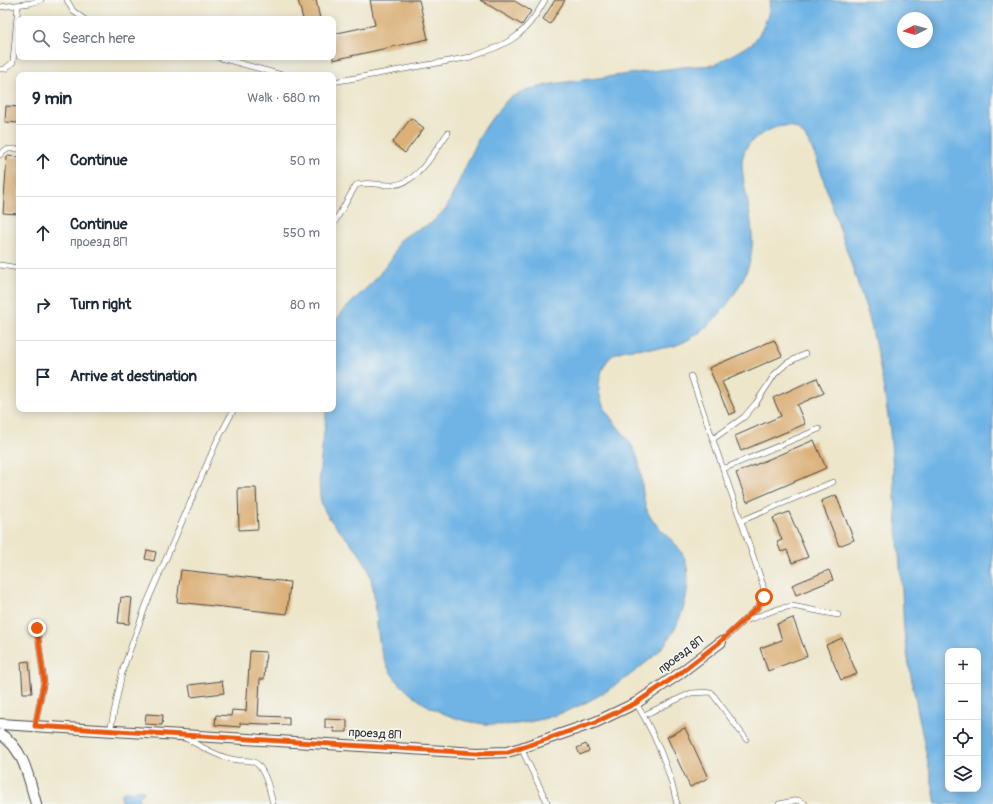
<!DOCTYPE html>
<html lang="en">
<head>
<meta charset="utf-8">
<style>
	:root { --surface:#fff; --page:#f2f2f3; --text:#1f2937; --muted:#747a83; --line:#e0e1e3 }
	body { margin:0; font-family:Pangolin,sans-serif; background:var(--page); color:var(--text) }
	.controls { position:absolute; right:12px; bottom:12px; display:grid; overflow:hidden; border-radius:8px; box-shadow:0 2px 10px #0003 }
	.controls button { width:36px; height:36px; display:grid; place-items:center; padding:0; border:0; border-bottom:1px solid var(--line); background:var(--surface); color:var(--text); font:20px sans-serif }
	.compass { position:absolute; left:897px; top:12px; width:36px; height:36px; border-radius:50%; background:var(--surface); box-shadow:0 2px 10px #0003; rotate:265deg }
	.stop { position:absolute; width:12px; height:12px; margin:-9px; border:3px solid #ea580c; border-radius:50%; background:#fff }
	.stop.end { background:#ea580c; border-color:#fff; box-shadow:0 1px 4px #0008 }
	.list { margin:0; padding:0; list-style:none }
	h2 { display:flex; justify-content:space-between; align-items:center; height:52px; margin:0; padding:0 16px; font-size:17px }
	h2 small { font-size:13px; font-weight:400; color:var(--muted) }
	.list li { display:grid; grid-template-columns:26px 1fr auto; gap:12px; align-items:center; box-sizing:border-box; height:72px; padding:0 16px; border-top:1px solid var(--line) }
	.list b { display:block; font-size:15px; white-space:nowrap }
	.list p { margin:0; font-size:13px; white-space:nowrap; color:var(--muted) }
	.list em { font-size:13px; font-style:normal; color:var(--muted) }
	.icon { flex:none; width:22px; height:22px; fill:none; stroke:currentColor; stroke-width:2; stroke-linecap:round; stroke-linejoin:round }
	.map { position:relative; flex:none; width:993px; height:804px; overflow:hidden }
	.search { position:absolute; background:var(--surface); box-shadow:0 2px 10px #0003; left:16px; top:16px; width:320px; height:44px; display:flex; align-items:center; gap:10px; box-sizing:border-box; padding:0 14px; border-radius:8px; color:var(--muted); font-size:15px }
	.panel { position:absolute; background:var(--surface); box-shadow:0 2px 10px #0003; left:16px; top:72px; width:320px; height:340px; border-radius:8px }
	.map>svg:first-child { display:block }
</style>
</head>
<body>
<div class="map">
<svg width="993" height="804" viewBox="0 0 993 804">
	<rect width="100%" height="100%" fill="#f6f6f2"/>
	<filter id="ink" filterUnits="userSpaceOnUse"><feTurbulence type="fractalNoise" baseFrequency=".025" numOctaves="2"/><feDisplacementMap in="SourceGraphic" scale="8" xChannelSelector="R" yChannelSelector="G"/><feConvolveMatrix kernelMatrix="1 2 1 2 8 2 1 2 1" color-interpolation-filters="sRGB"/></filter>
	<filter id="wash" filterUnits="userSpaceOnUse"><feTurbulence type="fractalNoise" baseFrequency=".012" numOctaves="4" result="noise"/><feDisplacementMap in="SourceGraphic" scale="16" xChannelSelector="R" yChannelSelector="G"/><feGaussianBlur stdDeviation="0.9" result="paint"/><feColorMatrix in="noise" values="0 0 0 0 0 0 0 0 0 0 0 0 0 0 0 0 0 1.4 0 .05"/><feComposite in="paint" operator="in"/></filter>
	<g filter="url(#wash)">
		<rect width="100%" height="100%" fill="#ede6cb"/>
		<path fill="#6fb4e5" stroke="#4d7088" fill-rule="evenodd" d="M770,0h223v804h-57c-10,-55 -23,-110 -31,-165 -2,-16 -2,-33 -3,-49 -5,-53 -7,-106 -12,-158 -4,-35 -11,-72 -19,-107 -4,-16 -10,-31 -15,-47 -9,-28 -19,-56 -28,-84 -6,-18 -17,-63 -36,-67 -10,-3 -20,1 -28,6 -9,4 -17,11 -20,20 -4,10 -1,20 0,30 5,28 14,59 3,87 -13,31 -40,65 -73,76 -28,8 -65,-10 -74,32 -6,30 18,45 32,68 13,20 7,46 16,67 7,14 23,24 32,37 19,27 1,78 -20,100 -6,7 -15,13 -22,19 -35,27 -71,47 -115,54 -41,7 -89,-6 -119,-35 -37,-34 -21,-77 -36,-119 -10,-25 -37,-41 -46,-64 -7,-21 2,-67 4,-89l-1,-7h8v-86l14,-16 27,-26 18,-23 7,-17 11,-8 20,-9 16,-15 34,-73 11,-17 18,-21 18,-8 25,-6 131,-17 31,-2 39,-22 9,-13 6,-15zM903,18h24v24h-24zM948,651h30v138h-30z
			M142,789l2,4 -5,3 1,8h-18l-1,-9 3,-4 8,2 4,-3z"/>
		<g id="blocks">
			<path fill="#dbb179" d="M298,0h18l4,19h-17z
				M370,0h49l9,39 -95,21v-26l42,-9z
				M480,0h33l18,11 -9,14z
				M555,0h10l-15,24 -7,-5z
				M6,106l13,1v16l-14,-1z
				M411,118l13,10 -19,25 -13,-10z
				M7,156l12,1v57l-16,-1z
				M774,340l8,16 -60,26 14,30 -7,3 -20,-47z
				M817,378l7,15 -27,12 8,19 -64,27 -6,-15 46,-20 -8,-18z
				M814,440l12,28 -79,34 -11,-29z
				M238,488h18l2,41 -19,1z
				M836,495l18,45 -15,6 -18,-45z
				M789,512l19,45 -16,6 -5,-13 -6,2 -4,-10 5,-2 -9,-22z
				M147,550l9,2 -2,9 -9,-2z
				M181,570l109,12 -3,32 -110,-12z
				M829,570l4,10 -37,15 -4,-10z
				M121,597l11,1 -3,26 -11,-1z
				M793,618l14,38 -39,15 -8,-23 22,-8 -5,-16z
				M842,638l15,36 -16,6 -15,-35z
				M250,651l16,1 -2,27h-4l-2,37 31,1v8l-49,-2v4l-25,-2 1,-10 15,1 1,-6 14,1z
				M29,661l3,32h-9l-2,-31z
				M222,681l2,12 -33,4 -2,-12z
				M146,714l17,1 -1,10 -17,-1z
				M325,719l22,1v12h-13v-4h-9z
				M685,728l23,50 -18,9 -23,-50z
				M586,744l3,7 -9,4 -3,-7z"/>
		</g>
	</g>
	<g filter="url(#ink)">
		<use href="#blocks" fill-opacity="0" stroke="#484743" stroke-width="1"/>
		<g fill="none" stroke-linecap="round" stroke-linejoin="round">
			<defs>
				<path id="service" d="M67,0l6,11 11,8
					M0,7l31,-4 10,-3
					M217,57l65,18
					M0,69h5l8,-7 5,-57
					M333,82l138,-25c39,-13 54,-21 74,-57
					M0,155l3,-4 6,-2h10
					M333,225l23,-40c13,-4 24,1 37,0 25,-1 42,-35 55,-52
					M0,265l19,3
					M691,376l72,209 1,12 -6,10 -37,35
					M713,439l31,-22 12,-14 19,-29 12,-11 18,-9
					M723,469l96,-40
					M741,521l92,-39
					M745,621l33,-12 14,-3 46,9
					M636,703c19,31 33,65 41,101
					M644,715l47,-22 20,-1 35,47
					M35,726l9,-45 -7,-52
					M110,731l13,-62 23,-64 70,-162 18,-34
					M185,738c16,8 34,20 52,22 8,1 17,-1 22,6 8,10 11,26 14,38
					M521,748l27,56
					M779,804l19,-4 7,4"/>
				<path id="minor" d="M0,724l477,29 30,-1 14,-4 75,-26 40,-19 43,-29 42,-32
					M0,734c24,14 29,45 36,70"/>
			</defs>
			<use href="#service" stroke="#484743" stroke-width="6"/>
			<use href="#minor" stroke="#484743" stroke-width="12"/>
			<use href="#service" stroke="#fff" stroke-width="5"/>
			<use href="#minor" stroke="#fff" stroke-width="10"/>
		</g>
	</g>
	<g fill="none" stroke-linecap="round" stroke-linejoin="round" filter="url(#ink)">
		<path stroke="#ea580c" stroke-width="5" d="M37,628l7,53 -9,45 442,27 31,-1 13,-4 75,-26 40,-19 43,-29 41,-32 38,-35 6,-10"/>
	</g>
	<g text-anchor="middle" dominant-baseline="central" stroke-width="3.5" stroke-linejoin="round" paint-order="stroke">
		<g font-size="12" fill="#2b2b2b" stroke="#f6f6f2">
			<text transform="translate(681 655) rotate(-37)">проезд 8П</text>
			<text transform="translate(375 734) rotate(3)">проезд 8П</text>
		</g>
	</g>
</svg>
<div class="controls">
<button>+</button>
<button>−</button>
<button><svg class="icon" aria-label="locate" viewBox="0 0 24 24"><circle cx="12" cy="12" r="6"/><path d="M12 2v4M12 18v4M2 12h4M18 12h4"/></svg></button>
<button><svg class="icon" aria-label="layers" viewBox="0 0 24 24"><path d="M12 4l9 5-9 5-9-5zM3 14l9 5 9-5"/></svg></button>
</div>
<svg class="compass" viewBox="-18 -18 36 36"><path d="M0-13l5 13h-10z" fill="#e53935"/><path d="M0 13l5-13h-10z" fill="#747a83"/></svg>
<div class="stop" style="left:764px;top:597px"></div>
<div class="stop end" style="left:37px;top:628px"></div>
<div class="search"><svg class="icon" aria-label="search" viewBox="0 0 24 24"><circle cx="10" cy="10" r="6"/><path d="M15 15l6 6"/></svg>Search here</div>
<section class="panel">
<h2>9 min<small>Walk · 680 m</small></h2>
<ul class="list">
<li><svg class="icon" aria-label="ahead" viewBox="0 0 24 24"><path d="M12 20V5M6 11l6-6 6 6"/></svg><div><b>Continue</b></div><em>50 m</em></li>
<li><svg class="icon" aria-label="ahead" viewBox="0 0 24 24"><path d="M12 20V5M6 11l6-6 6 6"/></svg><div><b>Continue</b><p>проезд 8П</p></div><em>550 m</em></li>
<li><svg class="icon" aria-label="right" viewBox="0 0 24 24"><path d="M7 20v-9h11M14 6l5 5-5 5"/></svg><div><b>Turn right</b></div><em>80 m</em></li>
<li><svg class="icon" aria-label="arrive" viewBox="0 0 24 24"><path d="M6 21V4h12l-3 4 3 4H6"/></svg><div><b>Arrive at destination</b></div></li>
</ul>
</section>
</div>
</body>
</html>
